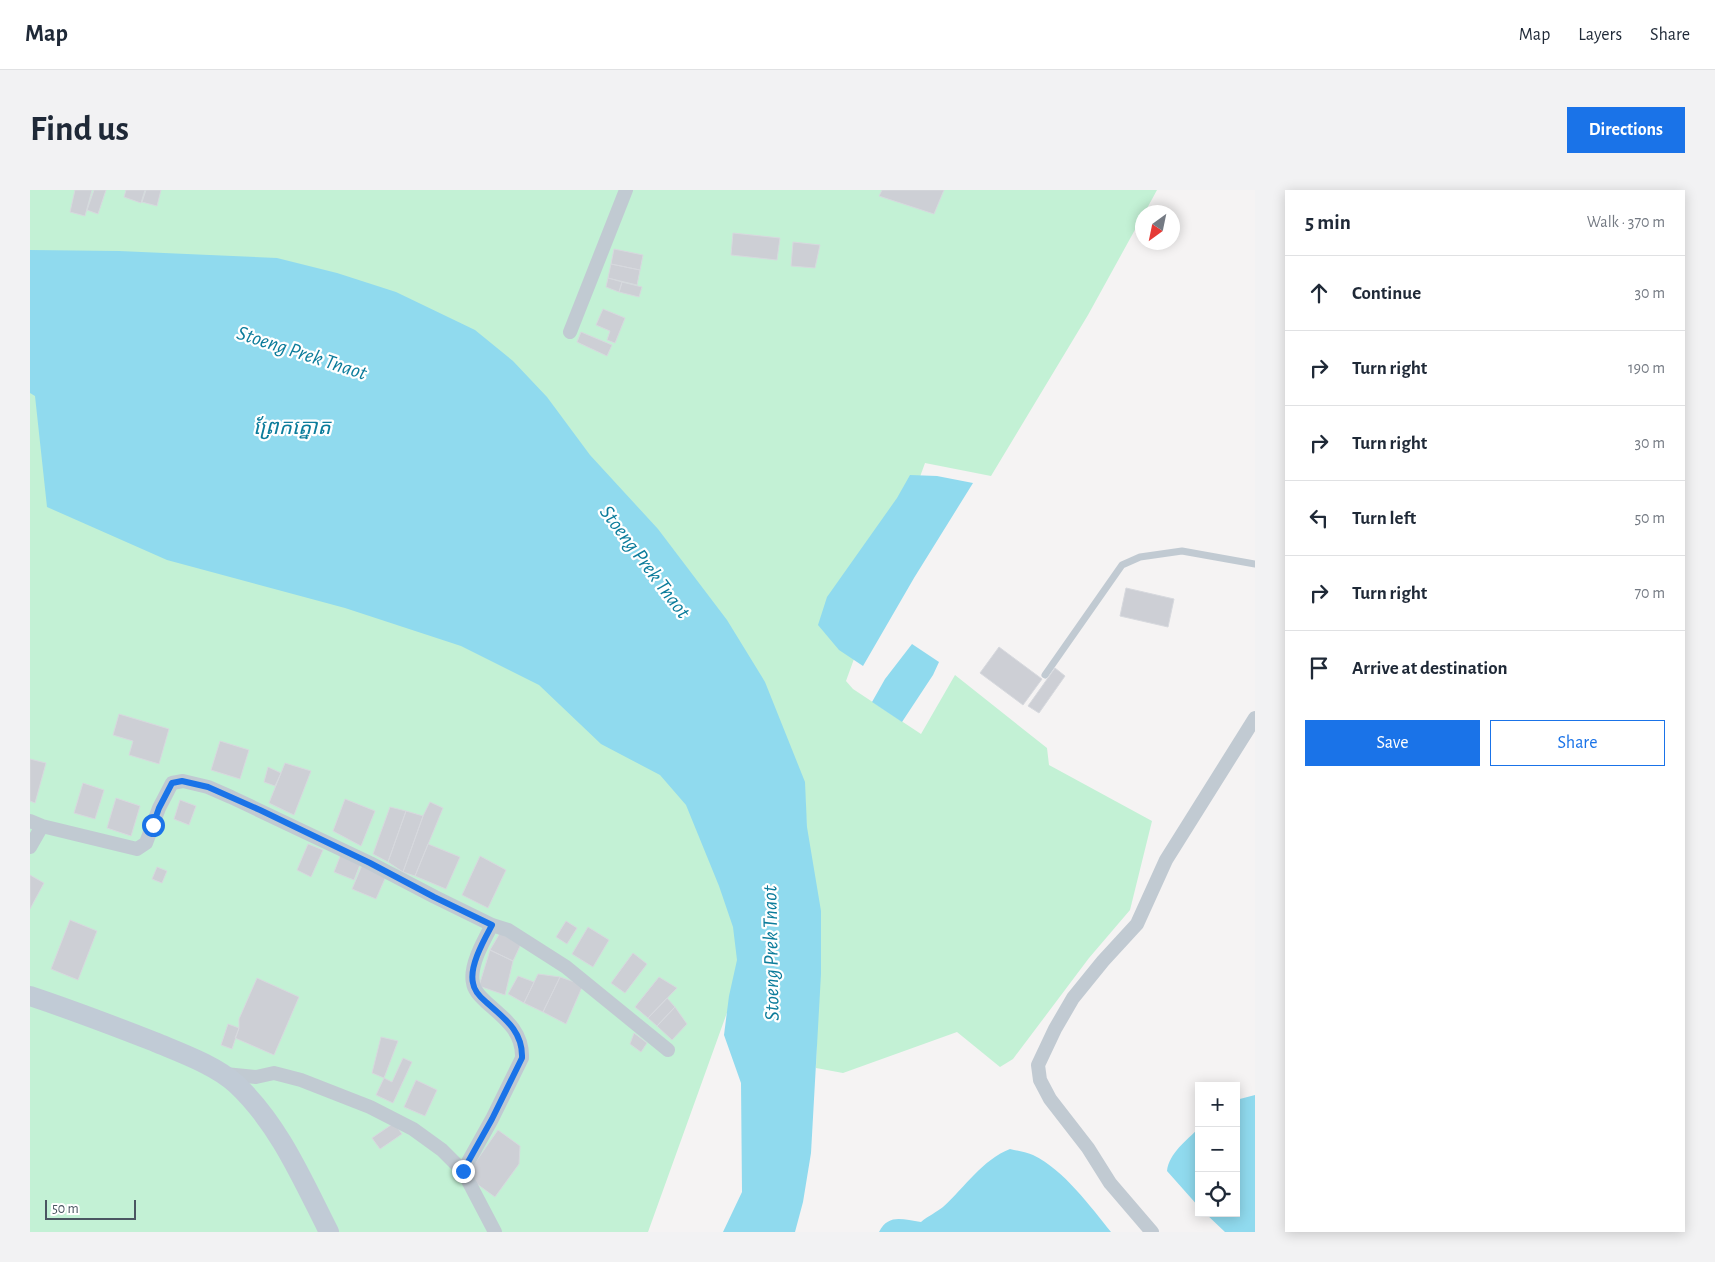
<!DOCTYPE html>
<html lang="en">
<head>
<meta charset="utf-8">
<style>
	:root { --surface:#fff; --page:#f2f2f3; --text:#1f2937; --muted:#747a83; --line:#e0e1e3; --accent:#1a73e8 }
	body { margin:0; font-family:"Alegreya Sans","Noto Sans Khmer",sans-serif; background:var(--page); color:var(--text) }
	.controls { position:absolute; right:15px; bottom:15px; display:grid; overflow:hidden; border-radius:0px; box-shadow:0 2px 12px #0003 }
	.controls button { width:45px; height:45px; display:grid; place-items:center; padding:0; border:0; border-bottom:1px solid var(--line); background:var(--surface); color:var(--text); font:25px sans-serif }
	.compass { position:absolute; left:1105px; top:15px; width:45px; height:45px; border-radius:50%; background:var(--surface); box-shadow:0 2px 12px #0003; rotate:213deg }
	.scale { position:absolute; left:15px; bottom:12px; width:91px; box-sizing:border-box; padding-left:5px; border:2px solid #4a5661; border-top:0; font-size:14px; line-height:18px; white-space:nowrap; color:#4a5661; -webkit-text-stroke:4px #fff; paint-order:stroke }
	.stop { position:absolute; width:15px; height:15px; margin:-11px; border:4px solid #1a73e8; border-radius:50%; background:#fff }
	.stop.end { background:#1a73e8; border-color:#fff; box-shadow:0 1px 5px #0008 }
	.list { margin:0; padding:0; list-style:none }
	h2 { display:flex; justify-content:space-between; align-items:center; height:65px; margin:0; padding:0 20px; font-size:21px }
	h2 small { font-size:16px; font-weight:400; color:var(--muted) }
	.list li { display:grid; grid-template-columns:32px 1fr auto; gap:15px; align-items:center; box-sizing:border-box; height:75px; padding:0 20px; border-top:1px solid var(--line) }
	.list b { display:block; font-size:19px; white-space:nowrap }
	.list em { font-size:16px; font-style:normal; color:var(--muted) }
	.actions { display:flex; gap:10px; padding:15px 20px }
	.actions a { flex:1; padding:11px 0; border:1px solid var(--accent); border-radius:0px; text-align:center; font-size:18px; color:var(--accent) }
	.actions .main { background:var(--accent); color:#fff }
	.icon { flex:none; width:28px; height:28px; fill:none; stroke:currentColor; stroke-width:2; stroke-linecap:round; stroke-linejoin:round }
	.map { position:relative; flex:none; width:1225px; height:1042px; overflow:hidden; border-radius:0px }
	header { display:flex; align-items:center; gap:30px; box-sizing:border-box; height:70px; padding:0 25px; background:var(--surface); border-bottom:1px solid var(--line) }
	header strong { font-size:24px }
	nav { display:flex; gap:28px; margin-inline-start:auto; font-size:18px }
	.intro { display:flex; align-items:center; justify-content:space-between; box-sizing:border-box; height:120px; padding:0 30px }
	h1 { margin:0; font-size:35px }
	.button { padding:12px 22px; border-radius:0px; background:var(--accent); color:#fff; font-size:18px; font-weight:700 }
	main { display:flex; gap:30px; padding:0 30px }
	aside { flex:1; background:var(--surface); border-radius:0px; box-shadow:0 2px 12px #0003 }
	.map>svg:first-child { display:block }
</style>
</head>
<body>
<header>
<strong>Map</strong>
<nav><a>Map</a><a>Layers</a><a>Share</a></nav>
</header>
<div class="intro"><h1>Find us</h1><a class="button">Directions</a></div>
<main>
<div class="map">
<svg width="1225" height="1042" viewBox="0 0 1225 1042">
	<rect width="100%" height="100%" fill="#f5f3f3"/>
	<path fill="#c3f1d5" d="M0,0h1127l-12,22h-3v5l-54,98 -97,161 -66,-13 -79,218 7,8 68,45 34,-59 92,73 2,17 103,56 -22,89 -41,48 -76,101 -13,8 -43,-35 -114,41 -27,-5 1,-39 -12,-233 -157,436h-618z"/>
	<path fill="#90daee" d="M0,60l89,1 158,7 60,15 59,19 79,38 38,31 34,36 43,58 68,74 69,91 38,62 40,100 2,45 14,84v63l-10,179 -8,49 -8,30h-72l19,-40 -1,-109 -17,-48 5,-39 8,-36 -4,-33 -14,-41 -33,-81 -26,-30 -59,-31 -62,-59 -78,-39 -116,-38 -178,-48 -120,-53 -12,-111 -5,-3z
		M880,285l27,1 36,7 -59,95 -51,88 -24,-16 -21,-25 9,-28 70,-99z
		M882,454l27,18 -6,13 -31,47 -30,-20 13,-23z
		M1225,905v137h-30l-20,-19h31v-113z
		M1169,938v79l-32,-36c2,-18 20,-31 32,-43z
		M980,959c8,2 16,3 23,6 31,15 57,51 78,77h-232c10,-19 24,-12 42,-10 7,-6 16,-10 22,-15 22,-20 39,-47 67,-58z"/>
	<path fill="#cdcfd5" stroke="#d7d9de" d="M45,0h17l-7,26 -15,-4z
		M64,0h12l-8,24 -11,-4z
		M96,0h19l-4,13 -17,-6z
		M116,0h15l-4,16 -15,-4z
		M852,0h62l-10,24 -55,-18z
		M703,43l47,5 -3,22 -46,-5z
		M763,52l27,3 -5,23 -24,-2z
		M584,59l29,6 -3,15 -29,-6z
		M581,74l29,6 -3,15 -29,-7z
		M578,88l14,4 -3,10 -13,-5z
		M592,92l20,5 -3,10 -20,-5z
		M573,119l22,9 -10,25 -8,-3 3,-9 -14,-6z
		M551,142l31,13 -5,11 -30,-14z
		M1096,398l48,11 -6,28 -48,-11z
		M969,457l43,32 -19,26 -43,-32z
		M1025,478l10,8 -26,37 -11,-7z
		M89,524l50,15 -10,35 -30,-9 4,-14 -20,-6z
		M190,551l29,9 -9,29 -29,-9z
		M0,569l16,4 -11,40 -5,-2z
		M255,573l26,8 -17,44 -25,-12z
		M238,577l13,6 -6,13 -11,-4z
		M53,593l21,7 -9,29 -21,-6z
		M86,608l24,8 -9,30 -24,-8z
		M315,609l30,12 -14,35 -28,-15z
		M150,610l16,6 -7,19 -15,-6z
		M400,612l13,6 -28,68 -12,-4 20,-56z
		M360,617l16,4 -18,51 -15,-8z
		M376,621l17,5 -20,56 -15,-10z
		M278,654l15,6 -12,27 -14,-7z
		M398,654l32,13 -14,32 -31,-13z
		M311,664l20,8 -7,18 -20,-8z
		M450,666l26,14 -18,38 -26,-13z
		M333,673l24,11 -11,25 -24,-10z
		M127,677l10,4 -5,12 -10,-4z
		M0,685l14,8 -14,26z
		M40,730l27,11 -19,49 -27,-11z
		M536,731l11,7 -10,16 -11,-7z
		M558,737l21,13 -16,27 -21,-13z
		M470,743l21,11 -8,17 -23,-11z
		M460,760l23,11 -8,34 -26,-9z
		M603,763l14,11 -22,29 -14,-10z
		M508,784l22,3 -17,35 -19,-9z
		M488,786l16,6 -10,21 -16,-9z
		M530,787l23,8 -17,39 -23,-12z
		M629,787l18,11 -29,30 -13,-11z
		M227,788l42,19 -25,58 -39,-17 4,-10v-9z
		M637,808l8,9 -18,19 -9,-8z
		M645,817l12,17 -15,16 -15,-14z
		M198,834l11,4 -7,21 -11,-4z
		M604,843l13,10 -6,9 -11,-8z
		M351,847l17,4 -14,37 -12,-5z
		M373,868l9,4 -19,41 -17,-8 8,-17 8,4z
		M386,890l21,10 -12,26 -21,-9z
		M364,933l8,11 -22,15 -8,-11z
		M468,940l22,16 -1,18 -24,33 -29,-21z"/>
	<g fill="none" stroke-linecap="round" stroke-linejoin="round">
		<path stroke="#c1cad2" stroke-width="7" d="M1015,485l77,-110 18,-8 42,-6 73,13"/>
		<path stroke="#c1cad2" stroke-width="14" d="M540,142l56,-142
			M0,631l12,5 95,23 9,-6 13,-35 13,-25 11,-2 25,6 23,10 139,66 65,34 57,28 16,5 58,37 102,83
			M0,657l12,-21
			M195,884l31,3 18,-4 27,7 69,27 43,22 29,21 21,21 32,61
			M433,981l29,-52 30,-61c1,-27 -18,-40 -36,-56 -5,-5 -12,-11 -13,-19 -4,-17 11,-43 19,-58
			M1122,1042l-42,-49 -22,-35 -38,-49 -10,-19 -2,-15 17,-36 18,-31 30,-37 34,-37 29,-64 89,-142"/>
		<path stroke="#c1cbd6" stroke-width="20" d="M0,806c42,14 84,30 125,46 26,11 60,23 81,42 43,40 67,97 93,148"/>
	</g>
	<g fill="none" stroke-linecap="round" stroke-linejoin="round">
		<path stroke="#1a73e8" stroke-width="6" d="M123,635l6,-17 13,-25 10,-2 26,6 52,23 110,53 64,34 58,28c-8,15 -23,41 -19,58 1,8 7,14 13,19 18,16 37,29 36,56l-30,61 -29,52"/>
	</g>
	<g text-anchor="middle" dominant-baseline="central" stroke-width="4.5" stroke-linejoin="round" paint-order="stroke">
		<g font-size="21" font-style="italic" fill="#0c7c9b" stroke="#fff">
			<text transform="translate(272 163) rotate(18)">Stoeng Prek Tnaot</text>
			<text x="262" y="237">ព្រែកត្នោត</text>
			<text transform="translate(615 372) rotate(53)">Stoeng Prek Tnaot</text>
			<text transform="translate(741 763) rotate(-91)">Stoeng Prek Tnaot</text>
		</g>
	</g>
</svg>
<div class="controls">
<button>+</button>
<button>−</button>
<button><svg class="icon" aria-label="locate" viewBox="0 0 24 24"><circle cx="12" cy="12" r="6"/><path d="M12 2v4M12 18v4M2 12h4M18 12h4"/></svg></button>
</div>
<svg class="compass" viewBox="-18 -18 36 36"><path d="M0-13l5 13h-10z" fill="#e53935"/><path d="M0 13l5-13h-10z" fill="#747a83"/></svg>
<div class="scale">50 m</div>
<div class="stop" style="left:123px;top:635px"></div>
<div class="stop end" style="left:433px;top:981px"></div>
</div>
<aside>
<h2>5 min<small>Walk · 370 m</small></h2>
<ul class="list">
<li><svg class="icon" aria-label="ahead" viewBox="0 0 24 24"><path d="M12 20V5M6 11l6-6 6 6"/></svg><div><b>Continue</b></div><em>30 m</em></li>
<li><svg class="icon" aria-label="right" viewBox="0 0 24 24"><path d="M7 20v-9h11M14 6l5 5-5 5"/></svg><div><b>Turn right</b></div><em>190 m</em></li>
<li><svg class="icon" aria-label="right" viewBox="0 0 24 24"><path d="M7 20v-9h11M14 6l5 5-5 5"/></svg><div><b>Turn right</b></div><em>30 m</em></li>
<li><svg class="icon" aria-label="left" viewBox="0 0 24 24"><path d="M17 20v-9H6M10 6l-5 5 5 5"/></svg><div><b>Turn left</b></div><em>50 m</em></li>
<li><svg class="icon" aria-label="right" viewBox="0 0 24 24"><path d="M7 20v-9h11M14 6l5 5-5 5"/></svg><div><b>Turn right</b></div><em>70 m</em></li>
<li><svg class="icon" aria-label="arrive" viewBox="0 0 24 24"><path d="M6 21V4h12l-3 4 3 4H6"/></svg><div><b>Arrive at destination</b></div></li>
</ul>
<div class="actions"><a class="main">Save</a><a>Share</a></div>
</aside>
</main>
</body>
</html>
